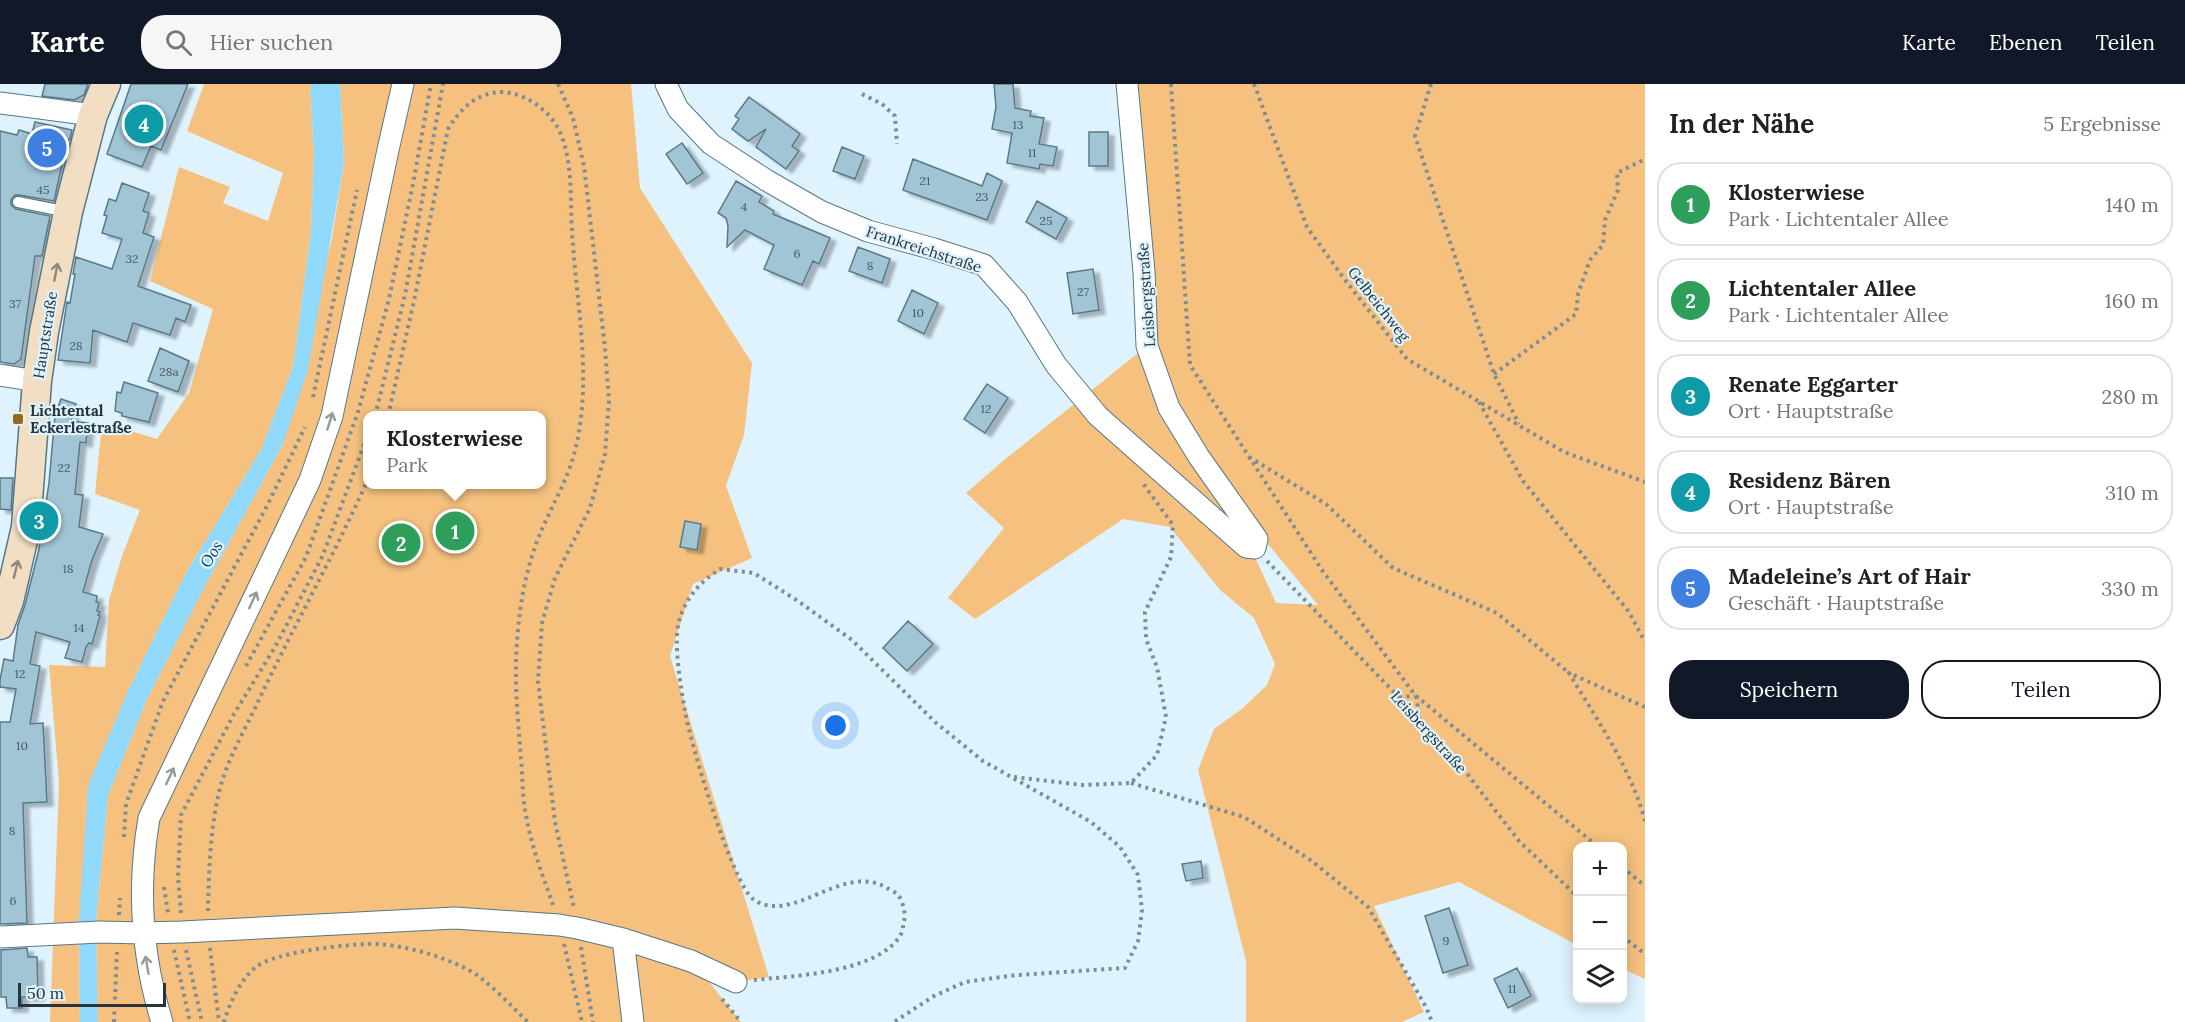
<!DOCTYPE html>
<html lang="de">
<head>
<meta charset="utf-8">
<style>
	:root { --surface:#fff; --page:#f6f6f6; --text:#202124; --muted:#757577; --line:#e0e0e0; --accent:#111827 }
	body { margin:0; font-family:Lora,serif; background:var(--page); color:var(--text) }
	.controls { position:absolute; right:18px; bottom:18px; display:grid; overflow:hidden; border-radius:12px; box-shadow:0 3px 15px #0003 }
	.controls button { width:54px; height:54px; display:grid; place-items:center; padding:0; border:0; border-bottom:2px solid var(--line); background:var(--surface); color:var(--text); font:30px sans-serif }
	.scale { position:absolute; left:18px; bottom:15px; width:148px; box-sizing:border-box; padding-left:6px; border:3px solid #26343b; border-top:0; font-size:16px; line-height:21px; white-space:nowrap; color:#26343b; -webkit-text-stroke:4px #def3fe; paint-order:stroke }
	.you { position:absolute; left:836px; top:642px; width:21px; height:21px; margin:-15px; border:4px solid #fff; border-radius:50%; background:#1a73e8; box-shadow:0 0 0 9px #1a73e833 }
	.badge { display:grid; place-items:center; width:39px; height:39px; border-radius:50%; background:var(--accent); color:#fff; font-size:20px; font-weight:700 }
	.pin { position:absolute; translate:-50% -50%; border:3px solid #fff; box-shadow:0 2px 6px #0006 }
	.popup { position:absolute; left:363px; top:327px; width:183px; height:78px; box-sizing:border-box; display:grid; place-content:center; border-radius:12px; background:var(--surface); filter:drop-shadow(0 2px 4px #0005); font-size:20px; white-space:nowrap; color:var(--muted) }
	.popup b { font-size:22px; color:var(--text) }
	.popup::after { content:''; position:absolute; left:50%; top:100%; margin-left:-12px; border:12px solid transparent; border-top-color:var(--surface) }
	.list { margin:0; padding:0; list-style:none }
	h2 { display:flex; justify-content:space-between; align-items:center; height:78px; margin:0; padding:0 24px; font-size:26px }
	h2 small { font-size:20px; font-weight:400; color:var(--muted) }
	.list li { display:grid; grid-template-columns:39px 1fr auto; gap:18px; align-items:center; box-sizing:border-box; height:84px; margin:0 12px 12px; padding:0 12px; border:2px solid var(--line); border-radius:24px }
	.list b { display:block; font-size:22px; white-space:nowrap }
	.list p { margin:0; font-size:20px; white-space:nowrap; color:var(--muted) }
	.list em { font-size:20px; font-style:normal; color:var(--muted) }
	.actions { display:flex; gap:12px; padding:18px 24px }
	.actions a { flex:1; padding:14px 0; border:2px solid var(--accent); border-radius:24px; text-align:center; font-size:21px; color:var(--accent) }
	.actions .main { background:var(--accent); color:#fff }
	.icon { flex:none; width:33px; height:33px; fill:none; stroke:currentColor; stroke-width:2; stroke-linecap:round; stroke-linejoin:round }
	.map { position:relative; flex:none; width:1645px; height:938px; overflow:hidden }
	header { display:flex; align-items:center; gap:36px; box-sizing:border-box; height:84px; padding:0 30px; background:var(--accent); color:#fff }
	header strong { font-size:28px }
	nav { display:flex; gap:33px; margin-inline-start:auto; font-size:21px }
	.search { width:420px; height:54px; background:var(--page); display:flex; align-items:center; gap:15px; box-sizing:border-box; padding:0 21px; border-radius:24px; color:var(--muted); font-size:22px }
	main { display:flex }
	aside { flex:1; background:var(--surface) }
	.map>svg:first-child { display:block }
</style>
</head>
<body>
<header>
<strong>Karte</strong>
<div class="search"><svg class="icon" aria-label="search" viewBox="0 0 24 24"><circle cx="10" cy="10" r="6"/><path d="M15 15l6 6"/></svg>Hier suchen</div>
<nav><a>Karte</a><a>Ebenen</a><a>Teilen</a></nav>
</header>
<main>
<div class="map">
<svg width="1645" height="938" viewBox="0 0 1645 938">
	<defs>
		<filter id="shadow"><feDropShadow dx="6" dy="4" stdDeviation="1.5" flood-color="#0004"/></filter>
	</defs>
	<rect width="100%" height="100%" fill="#def3fe"/>
	<path fill="#f6c17e" fill-rule="evenodd" d="M204,0h106l4,70 -3,78 -18,135 -32,83 -75,123 -58,118 -49,230 1,101h-30l9,-240 -10,-117 56,2 4,-67 13,-44 18,-46 -45,-16 7,-72 55,17 32,-46 24,-84 -63,-28 29,-114 51,20 -7,16 45,18 15,-48 -96,-42z
		M340,0h291l9,104 112,175 -8,72 -18,51 26,72 -59,26 -23,72 99,321 -33,5 -43,-20 48,60h-643l-2,-102 12,-125 39,-96 58,-113 78,-142 49,-206 12,-76zM368,332h174v68h-174z
		M1127,0h518v895l-22,-10 -1,-123h-44l-1,99 -118,-63 -85,24 50,106 -22,10h-156v-61l-48,-191 16,-41 29,-21 24,-23 8,-21 -21,-46 -34,-28 -50,-63 -47,-8 -148,100 -27,-21 56,-70 -38,-35 37,-32 144,-115zM1236,426l37,40 45,55 -42,-2 -23,-50z"/>
	<path fill="#91d9fa" d="M310,0h30l4,78 -36,208 -25,74 -78,142 -58,113 -39,96 -12,125 2,102h-18l-1,-101 9,-136 40,-94 58,-118 75,-123 32,-83 18,-135 3,-78z"/>
	<path fill="#a2c5d6" stroke="#587a89" stroke-width="1.5" filter="url(#shadow)" d="M45,0h43l-4,11 -10,5 -32,-4z
		M131,0h57l-27,66 -10,-4 -9,21 -35,-13z
		M994,0h19l2,24 16,3 -1,5 14,2 -5,26 18,3 -4,19 -13,-2 -1,5 -32,-6 5,-30 -20,-4 4,-22z
		M749,13l51,37 -8,12 7,5 -13,18 -30,-22 10,-18 -18,12 -16,-12 7,-10 -4,-3z
		M35,38l37,8 -2,9 -3,2 -13,60 -35,-6h-4l-4,5v5l5,4 34,7 -8,40h-7l-14,103 -7,5 -14,-2v-231l17,4 2,-5 13,4z
		M1089,48h19v34h-19z
		M682,59l21,30 -16,11 -21,-30z
		M842,63l22,9 -9,23 -22,-8z
		M913,75l69,27 5,-13 15,8 -15,39 -84,-30z
		M736,97l26,15 -3,6 15,9 -1,3 57,24 -11,26 -6,-3 -11,24 -38,-16 10,-24 -29,-15 -18,17 1,-21 -2,-8 -8,-5z
		M122,99l27,10 -6,18 6,2 -6,20 11,4 -16,49 53,19 -6,17 -9,-4 -6,17 -37,-12 -6,19 -34,-12 -3,33 -32,-3 9,-58 3,1 5,-29h-2l3,-17 36,12 10,-30 -20,-6 5,-17 -3,-1 5,-16 7,2z
		M1037,117l30,17 -11,21 -30,-17z
		M858,163l32,12 -8,24 -33,-12z
		M1093,185l6,41 -26,4 -6,-41z
		M912,206l26,13 -14,31 -26,-13z
		M160,264l29,13 -11,31 -30,-11z
		M124,298l34,11 -9,29 -27,-6v-3l-7,-2 2,-19 4,1z
		M987,300l21,14 -23,35 -21,-14z
		M61,315l15,5 -5,17 17,2 -2,20 -6,-1 -5,52 8,1 -4,32 24,7 -11,26 -9,32 14,4 -1,6 3,1 -2,8 3,1 -2,3 2,1 -8,28 -3,-1 -3,4 -4,15 -17,-4 5,-16 -34,-10 -6,32 10,2 -10,58 13,-1 4,79 -24,1 4,120 -27,1v-202h10l6,-33 -16,-2v-7l4,-21 9,2 5,-36 7,-20 14,-56 10,-66 6,-68z
		M0,394h13l-2,32 -11,-1z
		M685,437l16,3 -4,26 -17,-3z
		M908,537l25,23 -26,27 -24,-23z
		M1201,777l2,17 -17,3 -4,-17z
		M1449,824l19,57 -25,8 -18,-57z
		M27,864l1,9h9l1,40h-16v11h-15l-1,-11h-5v-47z
		M1517,884l14,28 -23,12 -14,-29z"/>
	<g fill="none" stroke-linecap="round" stroke-linejoin="round">
		<defs>
			<path id="lane" d="M18,118l50,10"/>
			<path id="street" d="M666,0l12,25 33,35 55,36 56,32 46,19 66,18 50,16 33,37 39,63 42,51 148,131 9,1 2,-9 -58,-82 -30,-49 -22,-62 -3,-74 -17,-188
				M0,19l93,12
				M0,291l37,6
				M0,853l100,-5 42,1 40,-1 273,-14 104,7 18,3 46,11 68,22 45,21
				M623,855l10,83
				M162,938c-21,-68 -25,-134 -13,-204l161,-338 22,-64 56,-266 15,-66"/>
			<path id="secondary" d="M0,541l9,-24 17,-74 11,-146 7,-49 24,-120 25,-97 13,-31"/>
		</defs>
		<use href="#lane" stroke="#567786" stroke-width="13"/>
		<use href="#street" stroke="#567786" stroke-width="23"/>
		<use href="#secondary" stroke="#567786" stroke-width="31"/>
		<path stroke="#7c8d96" stroke-width="4" stroke-dasharray="3 4.5" stroke-linecap="butt" d="M558,0l15,34 11,48 21,182 4,53 -4,53 -15,54 -35,70 -13,45 -4,58 17,141 19,86
			M1171,0l19,281 132,205 93,125 182,151
			M1254,0l53,143 38,53 62,79 157,93 81,30
			M1431,0l-16,52 79,238 25,50
			M862,10l20,10 13,12 2,28
			M1494,290l82,-60 2,-20 12,-34 13,-15 2,-25 13,-30 -1,-17 28,-14
			M313,313l44,-207
			M1479,318l44,79 106,131 16,30
			M375,332l30,-121 38,-211
			M388,332l26,-115 34,-172c13,-21 29,-37 55,-37 22,1 46,18 56,38 16,34 10,78 14,115 5,68 19,138 2,206 -9,35 -30,65 -41,99 -10,29 -15,62 -17,92 -3,40 1,78 4,117 2,19 1,38 5,56 5,31 17,61 27,90
			M1249,373l77,47 67,64 104,45 72,60
			M1267,477l153,158 45,52 54,70 59,56
			M246,582l60,-109 52,-145 31,-113 24,-115 18,-100
			M1416,612l4,22
			M1399,613l16,-1
			M1645,623l-76,-34c28,47 62,95 76,148
			M1014,693l69,8 48,-2 26,-28 9,-38 -9,-50 -11,-28 -1,-27 26,-55 2,-32 -31,-43
			M1131,699l113,34 68,44 56,46 58,100 6,15
			M124,753l2,-33 37,-103 104,-195 38,-79
			M1622,783l23,19
			M164,803l4,26
			M208,827c1,-41 2,-83 12,-123 8,-29 24,-57 37,-84 35,-75 77,-148 111,-225
			M181,829l-3,-36 3,-62 53,-101 41,-67 48,-92 45,-121
			M119,831l1,-17
			M1622,852l23,18
			M564,860l18,78
			M581,863l12,75
			M210,864l9,74
			M174,866l16,72
			M186,866l16,72
			M754,896c38,-4 126,-7 147,-46 2,-4 2,-9 3,-13 2,-7 -1,-20 -6,-26 -2,-3 -8,-5 -11,-7 -44,-27 -95,39 -134,11 -21,-16 -63,-157 -68,-188 -4,-22 -12,-69 -6,-90 7,-24 21,-39 41,-52l34,4 44,28 54,39 83,82 48,39 108,61 29,25 18,28 4,35 -4,31 -13,27 -108,7 -52,7 -31,14 -40,26
			M722,915l19,23
			M114,938l3,-70
			M224,938c5,-18 17,-44 32,-55 18,-15 96,-24 121,-23 30,2 61,11 88,24 21,10 46,38 63,54"/>
		<use href="#lane" stroke="#fff" stroke-width="10"/>
		<use href="#street" stroke="#fff" stroke-width="21"/>
		<use href="#secondary" stroke="#f1dec3" stroke-width="28"/>
	</g>
	<defs><path id="oneway-shaft" d="M-6 0H5M1.5-3L5.5 0L1.5 3" fill="none" stroke-width="1.6" stroke-linecap="round" stroke-linejoin="round" transform="scale(1.5)"/></defs>
	<g stroke="#8c897f">
		<use href="#oneway-shaft" transform="translate(56 188) rotate(-79)"/>
		<use href="#oneway-shaft" transform="translate(16 485) rotate(-76)"/>
	</g>
	<g stroke="#929a9d">
		<use href="#oneway-shaft" transform="translate(330 337) rotate(-73)"/>
		<use href="#oneway-shaft" transform="translate(253 516) rotate(-65)"/>
		<use href="#oneway-shaft" transform="translate(170 692) rotate(-65)"/>
		<use href="#oneway-shaft" transform="translate(147 881) rotate(-100)"/>
	</g>
	<rect fill="#9a681d" stroke="#def3fe" stroke-width="2" x="12" y="329" width="12" height="12" rx="3"/>
	<g text-anchor="middle" dominant-baseline="central" stroke-width="4.5" stroke-linejoin="round" paint-order="stroke">
		<g font-size="12" fill="#455862">
			<text x="1018" y="40">13</text>
			<text x="1032" y="68">11</text>
			<text x="925" y="96">21</text>
			<text x="43" y="105">45</text>
			<text x="982" y="112">23</text>
			<text x="744" y="122">4</text>
			<text x="1046" y="136">25</text>
			<text x="797" y="169">6</text>
			<text x="132" y="174">32</text>
			<text x="870" y="181">8</text>
			<text x="1083" y="207">27</text>
			<text x="15" y="219">37</text>
			<text x="918" y="228">10</text>
			<text x="76" y="261">28</text>
			<text x="169" y="287">28a</text>
			<text x="986" y="324">12</text>
			<text x="64" y="383">22</text>
			<text x="68" y="484">18</text>
			<text x="79" y="543">14</text>
			<text x="20" y="589">12</text>
			<text x="22" y="661">10</text>
			<text x="12" y="746">8</text>
			<text x="13" y="816">6</text>
			<text x="1446" y="856">9</text>
			<text x="1512" y="904">11</text>
		</g>
		<g font-size="15" fill="#26343b" stroke="#def3fe">
			<text transform="translate(924 165) rotate(18)">Frankreichstraße</text>
			<text transform="translate(1146 211) rotate(-94)">Leisbergstraße</text>
			<text transform="translate(1379 220) rotate(52)">Gelbeichweg</text>
			<text transform="translate(45 251) rotate(-81)">Hauptstraße</text>
			<text transform="translate(1429 648) rotate(48)">Leisbergstraße</text>
		</g>
		<g font-size="15" font-weight="bold" fill="#26343b" stroke="#def3fe" text-anchor="start">
			<text x="30" y="326">Lichtental<tspan x="30" dy="17">Eckerlestraße</tspan></text>
		</g>
		<g font-size="16" font-style="italic" fill="#0f3a4b" stroke="#def3fe">
			<text transform="translate(211 470) rotate(-58)">Oos</text>
		</g>
	</g>
</svg>
<div class="controls">
<button>+</button>
<button>−</button>
<button><svg class="icon" aria-label="layers" viewBox="0 0 24 24"><path d="M12 4l9 5-9 5-9-5zM3 14l9 5 9-5"/></svg></button>
</div>
<div class="scale">50 m</div>
<div class="you"></div>
<div class="pin badge" style="left:455px;top:447px;background:#2e9e5b">1</div>
<div class="popup"><b>Klosterwiese</b>Park</div>
<div class="pin badge" style="left:401px;top:459px;background:#2e9e5b">2</div>
<div class="pin badge" style="left:39px;top:437px;background:#0f9aa8">3</div>
<div class="pin badge" style="left:144px;top:40px;background:#0f9aa8">4</div>
<div class="pin badge" style="left:47px;top:64px;background:#3f7fe0">5</div>
</div>
<aside>
<h2>In der Nähe<small>5 Ergebnisse</small></h2>
<ul class="list">
<li><span class="badge" style="background:#2e9e5b">1</span><div><b>Klosterwiese</b><p>Park · Lichtentaler Allee</p></div><em>140 m</em></li>
<li><span class="badge" style="background:#2e9e5b">2</span><div><b>Lichtentaler Allee</b><p>Park · Lichtentaler Allee</p></div><em>160 m</em></li>
<li><span class="badge" style="background:#0f9aa8">3</span><div><b>Renate Eggarter</b><p>Ort · Hauptstraße</p></div><em>280 m</em></li>
<li><span class="badge" style="background:#0f9aa8">4</span><div><b>Residenz Bären</b><p>Ort · Hauptstraße</p></div><em>310 m</em></li>
<li><span class="badge" style="background:#3f7fe0">5</span><div><b>Madeleine’s Art of Hair</b><p>Geschäft · Hauptstraße</p></div><em>330 m</em></li>
</ul>
<div class="actions"><a class="main">Speichern</a><a>Teilen</a></div>
</aside>
</main>
</body>
</html>
